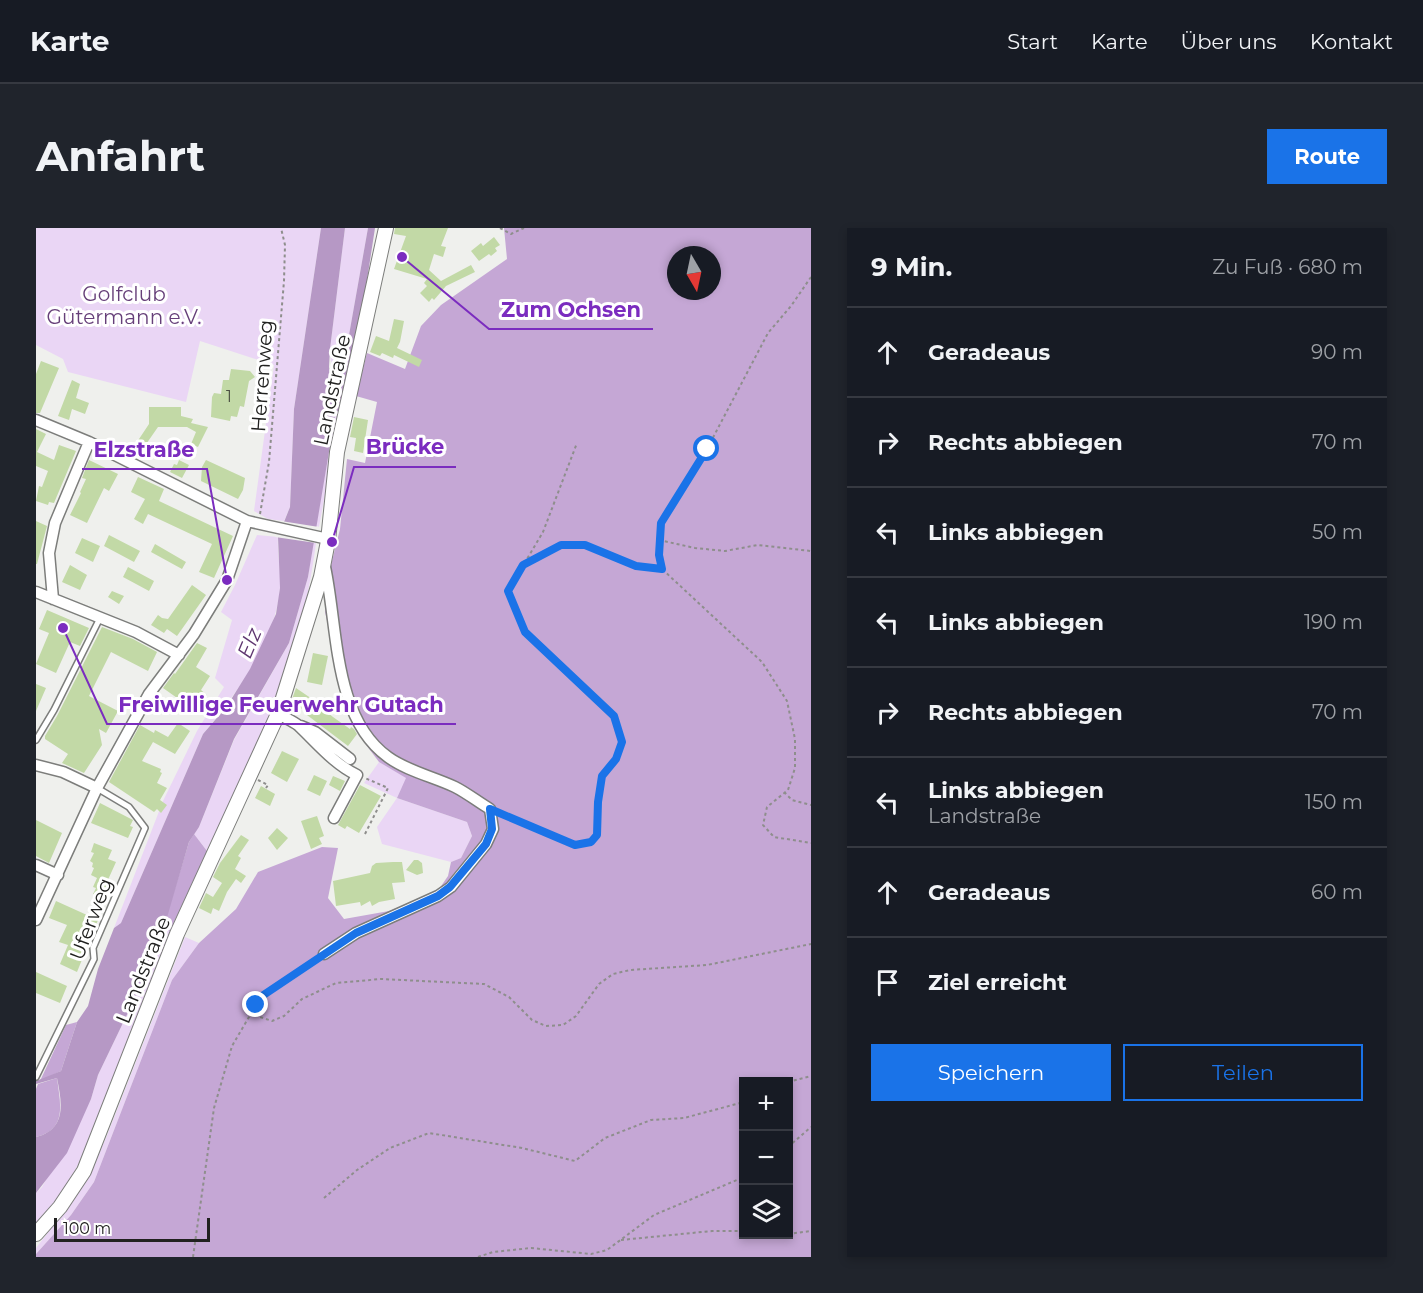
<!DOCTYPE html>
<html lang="de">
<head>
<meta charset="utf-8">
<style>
	:root { --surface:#171b24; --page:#20242c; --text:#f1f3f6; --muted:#9ea1a6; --line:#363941; --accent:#1a73e8 }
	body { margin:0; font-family:Montserrat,sans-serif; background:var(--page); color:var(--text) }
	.controls { position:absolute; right:18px; bottom:18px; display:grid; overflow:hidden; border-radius:0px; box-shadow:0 3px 9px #0003 }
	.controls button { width:54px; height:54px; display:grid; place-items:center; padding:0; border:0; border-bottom:2px solid var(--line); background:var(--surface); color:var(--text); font:30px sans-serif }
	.compass { position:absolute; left:631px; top:18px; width:54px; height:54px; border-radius:50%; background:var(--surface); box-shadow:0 3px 9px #0003; rotate:171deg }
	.scale { position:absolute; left:18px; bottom:15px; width:156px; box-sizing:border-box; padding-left:6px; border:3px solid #212120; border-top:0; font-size:16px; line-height:21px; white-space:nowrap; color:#212120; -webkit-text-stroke:4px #fff; paint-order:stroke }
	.stop { position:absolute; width:18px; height:18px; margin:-14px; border:4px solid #1a73e8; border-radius:50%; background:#fff }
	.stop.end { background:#1a73e8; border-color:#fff; box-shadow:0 2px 6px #0008 }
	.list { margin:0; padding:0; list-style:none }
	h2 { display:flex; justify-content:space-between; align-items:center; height:78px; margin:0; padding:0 24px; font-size:26px }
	h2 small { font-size:20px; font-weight:400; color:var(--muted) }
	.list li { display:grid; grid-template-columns:39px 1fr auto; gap:18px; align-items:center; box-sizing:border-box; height:90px; padding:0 24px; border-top:2px solid var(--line) }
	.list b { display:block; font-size:22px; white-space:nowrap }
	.list p { margin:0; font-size:20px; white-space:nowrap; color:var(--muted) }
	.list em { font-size:20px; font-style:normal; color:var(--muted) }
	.actions { display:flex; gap:12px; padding:18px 24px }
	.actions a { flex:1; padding:14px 0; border:2px solid var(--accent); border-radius:0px; text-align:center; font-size:21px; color:var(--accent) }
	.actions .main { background:var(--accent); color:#fff }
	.icon { flex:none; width:33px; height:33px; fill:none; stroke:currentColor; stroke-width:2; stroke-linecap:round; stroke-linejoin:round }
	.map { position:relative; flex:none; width:775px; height:1029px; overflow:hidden; border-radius:0px }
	header { display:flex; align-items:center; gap:36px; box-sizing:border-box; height:84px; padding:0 30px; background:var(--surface); border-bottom:2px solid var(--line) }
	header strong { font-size:28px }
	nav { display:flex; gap:33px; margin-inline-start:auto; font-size:21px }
	.intro { display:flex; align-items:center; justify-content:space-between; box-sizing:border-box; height:144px; padding:0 36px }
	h1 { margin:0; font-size:42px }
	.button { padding:15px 27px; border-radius:0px; background:var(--accent); color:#fff; font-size:21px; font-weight:700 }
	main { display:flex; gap:36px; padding:0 36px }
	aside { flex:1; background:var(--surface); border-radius:0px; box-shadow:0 3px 9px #0003 }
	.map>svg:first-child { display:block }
</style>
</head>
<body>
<header>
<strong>Karte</strong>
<nav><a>Start</a><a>Karte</a><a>Über uns</a><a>Kontakt</a></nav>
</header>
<div class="intro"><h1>Anfahrt</h1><a class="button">Route</a></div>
<main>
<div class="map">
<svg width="775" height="1029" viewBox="0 0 775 1029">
	<rect width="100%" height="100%" fill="#eff0ed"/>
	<path fill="#ead6f5" d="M0,0h285l-27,181 -4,98 -6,14 -16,-2 -14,-8 20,-146 -74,-24 -14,61 -118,-30 -5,-13 -27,-14z
		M309,0h23l-30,169 -2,4h-2l-4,-52z
		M305,177l-22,122 -3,-1 19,-110z
		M221,307l21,2c-1,17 3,34 2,51 -4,52 -45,108 -77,146l-82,189 -7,5 49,-127 34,-70 27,-44 -9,-9 17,-58 -11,-8 14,-27z
		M277,315h3c-6,45 -17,98 -33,140 -22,57 -50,112 -76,168l-13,-17 5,-7 35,-87 55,-97 19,-66z
		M343,534l28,16 -10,20 70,24 5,14 -11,22 -10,4 -69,-18 -5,-17 20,-29 -33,-15z
		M126,703h9l-86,221 -23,42 -26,31v-32l6,-6 49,-88 7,-24 59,-123z
		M149,709l14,6 -27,37 -78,202 -23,33 -35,39v-6l37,-48 13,-20 20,-42z"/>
	<path fill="#c5a7d5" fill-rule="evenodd" d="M468,0h307v1029h-775v-3l35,-39 23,-33 78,-202 27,-37 37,-34 22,-37 64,-25 16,1 -10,50 16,21 45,-8 48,-19 11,-16 3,-14 10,-4 11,-22 -5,-14 -70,-24 9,-20 -27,-16 -15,-20 -31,-95 -8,-35 4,-39 11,-44 7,-70 18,4 12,-61 -21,-6 11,-43 38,16 16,-43 20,-21 66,-46zM640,27h36v36h-36zM708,854h44v152h-44z
		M158,606l13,17 -37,80h-8l27,-89z
		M41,794l-16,49 -21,10 26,-56z
		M21,850c3,25 11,51 -21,59v-48l2,-5z"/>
	<path fill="#b698c5" d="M285,0h24l-15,121 -1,18 5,34h2l2,-4 30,-169h7l-18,117 -16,60 -6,11 -27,161 -19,66 -55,96 -35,88 -10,15 -32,110 -59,123 -7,24 -24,54 -31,40v-56c31,-8 26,-34 21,-59l-21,6v-3l25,-10 16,-49 11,-16 10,-37 16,-41 7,-5 82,-189 24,-28 23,-37 26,-55 4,-26 -2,-51 12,-30 4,-98z"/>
	<path fill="#eff0ed" d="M245,293l38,6 -3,16 -41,-6z"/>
	<path fill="#c2d9a6" d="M359,0h53l-7,18 5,1 -3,10 -9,-3 -5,16 12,11 30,-16 4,7 -29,14 -12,14 -2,-2 -3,4 -9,-9 7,-7 -3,-3 3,-4 -33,-10 12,-33 -12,-2z
		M458,9l6,8 -5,3 2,3 -6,5 -2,-2 -10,7 -8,-10 10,-8 2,3z
		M358,91l10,2 -4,21 -3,6 25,12 -3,7 -25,-12 -1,3 -11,-5 -2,3 -10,-4 6,-16 13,5z
		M5,133l18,7 -19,45h-4v-39z
		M195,141l19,2 5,6 -6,4 -5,26 -4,-1 -3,11 -6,-1 -1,5 -19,-4 1,-20 2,-4 7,1 2,-14h6z
		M36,152l8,4 -4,14 13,5 -4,11 -13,-5 -3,11 -11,-4z
		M113,179h32v9l12,3 -2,4 17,4 -10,20 -7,-3 5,-12 -9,-5h-29l-16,23 -7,-5 14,-21z
		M318,189l14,3 -5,33 -9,-2 2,-13 -6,-1z
		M0,201l10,5 -9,18 17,8 5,-15 17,6 -22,52 -5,-1 -1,3 -12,-4 3,-15 3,1 6,-16 -12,-5z
		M53,232l29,14 -9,17 -5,-3 -17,35 -17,-8 11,-22 -1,-1 6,-13 -4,-1z
		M143,232l10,5 -7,13 -12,-6 4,-8 3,1z
		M170,232l39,18 -2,12 -5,9 -37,-18 1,-14z
		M102,249l26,12 -5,12 74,35 -19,42 -15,-6 13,-28 -64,-30 -5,10 -9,-5 11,-20 -14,-7z
		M0,293l11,5 -10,38h-1z
		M73,307l31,16 -6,11 -30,-16z
		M46,310l18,8 -7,16 -18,-9z
		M119,316l31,18 -4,7 -31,-17z
		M34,337l17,10 -7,15 -18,-8z
		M92,339l26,14 -5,10 -26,-14z
		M156,357l14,10 -29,41 -10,-7 -3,4 -13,-8 7,-10 4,3 6,1z
		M76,363l12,5 -5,8 -11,-7z
		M11,382l42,18 -9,18 -10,-4 -14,31 -20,-9 13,-31 -10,-4z
		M66,399l31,12 24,13 -9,19 -37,-19 -22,44 29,15 -12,22 -7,-4 3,16 -18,28 -22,-10 6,-9 -23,-15v-3l12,-20z
		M161,415l10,5 -11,19 14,9 -9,14 6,5 -5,8 -17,-11 -5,8 -17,-12 11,-15 1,1z
		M277,425l15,3 -6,29 -15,-3z
		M0,456l10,4 -10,23z
		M260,460l22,15 -1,1 16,13 17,12 1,-2 3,2 3,5 -9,12 -45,-34 1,-2 -13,-8z
		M142,495l12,8 -15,23 -22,-12 -11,19 19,8 -1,3 2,1 -5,10 10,5 -7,12 7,5 -6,8 -4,-4 -3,3 -45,-30 31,-57 14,8 1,-3 13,7z
		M246,523l17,8 -12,23 -16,-9z
		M278,547l13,6 -7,15 -13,-6z
		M297,548l12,5 -5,10 -11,-6z
		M324,557l21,11 -22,37 -12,-7 -2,3 -7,-4z
		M225,558l14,8 -5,12 -15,-8z
		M64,575l33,17 -3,6 3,1 -5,11 -37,-15z
		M281,588l7,20 -5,2 3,6 -11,5 -10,-28z
		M0,592l26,13 -13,30 -13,-7z
		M241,600l11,10 -11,12 -9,-12z
		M205,607l8,5 -11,16 3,2 -6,11 11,7 -5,7 -5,-4 -9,13 -8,19 -6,-3 -2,6 -12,-6 7,-15 7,4 9,-14 -9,-6 7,-14z
		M58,615l18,7 -4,9 8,3 -9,20 6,3 -6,15 -14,-6 3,-6 -3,-1 4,-9 -6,-3 3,-7 -2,-1 1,-4 -3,-2 4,-8 -3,-1z
		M378,632h4l4,3 1,10 -6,2 -11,-5z
		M357,634h9l3,20 -13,1 3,16 -16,3 -7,4 -2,-5 -9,5 -1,-4 -24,4 -3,-25 37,-8 2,-7 4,-3z
		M20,673l42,19 -21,52 -17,-8 8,-19 -9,-3 8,-17 -18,-7z
		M0,744l31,14 -7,17 -24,-10z"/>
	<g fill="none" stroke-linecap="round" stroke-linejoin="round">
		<defs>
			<path id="service" d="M0,512l18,-30 46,-92
				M0,849l58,-118 -1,-11 52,-120 -16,-21 -32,-19"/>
			<path id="minor" d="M0,192l53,22 158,79 81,18
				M0,364l100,40 43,23
				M17,371l-4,-46 6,-30 34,-81
				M242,486c7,4 15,7 21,12 18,17 35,38 58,49l-23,43
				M265,498l14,6 35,27
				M0,537l27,7 34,16
				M0,637l22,10
				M0,692l61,-132 52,-94 45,-60 33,-54 20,-59
				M288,726l32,-21 82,-37 13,-9 35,-43 7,-15 -3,-20c-12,-7 -23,-16 -35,-22 -21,-10 -48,-16 -67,-30 -55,-39 -50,-130 -63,-190"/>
			<path id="tertiary" d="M0,1006l24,-27 24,-36 93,-237 101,-220 43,-137 7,-36 9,-89 49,-224"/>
		</defs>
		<use href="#service" stroke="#7c7d7b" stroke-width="8"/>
		<use href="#minor" stroke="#7c7d7b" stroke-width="13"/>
		<use href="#tertiary" stroke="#7c7d7b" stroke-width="16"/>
		<path stroke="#8e8e8c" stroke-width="2" stroke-dasharray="3 3" stroke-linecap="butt" d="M464,0l11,6 13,-6
			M775,49l-20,29 -23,27 -61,116 -46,74 -2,32 3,14 100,93 25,39 8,38v29l-7,22 -21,17 -4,18 11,12 37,6
			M224,286l9,-52 15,-181 1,-36 -4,-17
			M623,312l36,8 30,3 33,-6 53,6
			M488,336l37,-19h24l51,21 26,3
			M222,552l10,5 -2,3
			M748,564l8,8 19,5
			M464,586l75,31 16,-3 6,-7 1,-33 4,-26 14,-17 6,-17 -8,-26 -89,-84 -17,-41 35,-59 34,-89
			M329,606l23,-46 -23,-10
			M281,731l-55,37 -6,9 4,12 12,4 12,-5 18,-17 34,-16 45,-4 103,5 25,13 23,23 14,6 17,-1 13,-9 23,-32 14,-10 17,-4 77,-5 104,-21
			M752,854l23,-6
			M752,919l23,-20
			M288,970l33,-28 33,-22 39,-15 93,15 53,13 30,-23 46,-18 33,-2 60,-16
			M752,1006l23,-3
			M585,1012l91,-9h32
			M157,1029l21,-149 18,-62 24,-41
			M442,1029l15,-5 38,-4 60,6 16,-4 47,-35 90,-38"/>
		<use href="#service" stroke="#fff" stroke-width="5"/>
		<use href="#minor" stroke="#fff" stroke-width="10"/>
		<use href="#tertiary" stroke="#fff" stroke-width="14"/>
	</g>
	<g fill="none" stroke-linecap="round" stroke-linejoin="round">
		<path stroke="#1a73e8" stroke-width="8" d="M220,777l6,-9 94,-63 82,-37 12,-9 36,-43 6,-15 -2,-20 85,36 16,-3 6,-7 1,-33 4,-26 14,-17 6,-17 -8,-26 -89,-84 -17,-41 15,-26 38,-20h24l51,21 26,3 -3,-14 2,-32 46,-74"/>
	</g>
	<g text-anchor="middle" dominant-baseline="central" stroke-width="6" stroke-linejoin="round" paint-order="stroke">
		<g font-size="16" fill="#494f42">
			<text x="193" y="168">1</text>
		</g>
		<g font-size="20" fill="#663f79" stroke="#fff">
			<text x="88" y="66">Golfclub<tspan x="88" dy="23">Gütermann e.V.</tspan></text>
		</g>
		<g font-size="20" fill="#212120" stroke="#fff">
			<text transform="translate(226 148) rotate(-86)">Herrenweg</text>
			<text transform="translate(296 162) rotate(-78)">Landstraße</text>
			<text transform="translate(55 691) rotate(-69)">Uferweg</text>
			<text transform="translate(107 742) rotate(-68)">Landstraße</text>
		</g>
		<g font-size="21" font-style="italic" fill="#5e3670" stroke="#fff">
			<text transform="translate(213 415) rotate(-67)">Elz</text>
		</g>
	</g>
	<path fill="none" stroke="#7b2cbf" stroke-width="2" d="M366 29L453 101H617M296 314L318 239H420M191 352L171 241H46M27 400L71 496H420"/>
	<g fill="#7b2cbf" stroke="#fff" stroke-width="2">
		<circle cx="366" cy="29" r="6"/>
		<circle cx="296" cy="314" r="6"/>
		<circle cx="191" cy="352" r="6"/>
		<circle cx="27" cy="400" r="6"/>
	</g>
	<g font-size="21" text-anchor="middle" font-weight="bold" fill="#7b2cbf" stroke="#fff" stroke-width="6" stroke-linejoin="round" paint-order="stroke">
		<text x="535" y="89">Zum Ochsen</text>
		<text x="369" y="226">Brücke</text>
		<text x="108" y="229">Elzstraße</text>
		<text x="245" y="484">Freiwillige Feuerwehr Gutach</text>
	</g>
</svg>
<div class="controls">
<button>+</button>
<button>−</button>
<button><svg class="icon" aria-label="layers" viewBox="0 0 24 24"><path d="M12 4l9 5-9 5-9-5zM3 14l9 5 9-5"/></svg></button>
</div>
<svg class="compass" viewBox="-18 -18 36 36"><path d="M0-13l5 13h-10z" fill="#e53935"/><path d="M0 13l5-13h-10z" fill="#9ea1a6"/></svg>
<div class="scale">100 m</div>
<div class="stop" style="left:671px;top:221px"></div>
<div class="stop end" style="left:220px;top:777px"></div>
</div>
<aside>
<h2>9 Min.<small>Zu Fuß · 680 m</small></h2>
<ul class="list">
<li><svg class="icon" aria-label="ahead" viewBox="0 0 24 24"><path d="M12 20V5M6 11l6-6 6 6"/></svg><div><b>Geradeaus</b></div><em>90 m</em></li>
<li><svg class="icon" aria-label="right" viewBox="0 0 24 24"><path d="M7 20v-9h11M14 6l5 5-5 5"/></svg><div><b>Rechts abbiegen</b></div><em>70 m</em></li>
<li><svg class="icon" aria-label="left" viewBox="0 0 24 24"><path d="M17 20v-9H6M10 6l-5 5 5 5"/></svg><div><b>Links abbiegen</b></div><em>50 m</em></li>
<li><svg class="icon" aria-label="left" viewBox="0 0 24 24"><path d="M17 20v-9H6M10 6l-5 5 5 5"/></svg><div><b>Links abbiegen</b></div><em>190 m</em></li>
<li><svg class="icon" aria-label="right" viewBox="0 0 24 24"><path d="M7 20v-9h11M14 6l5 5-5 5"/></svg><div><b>Rechts abbiegen</b></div><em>70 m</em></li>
<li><svg class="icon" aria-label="left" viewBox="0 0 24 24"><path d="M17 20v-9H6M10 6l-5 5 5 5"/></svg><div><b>Links abbiegen</b><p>Landstraße</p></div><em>150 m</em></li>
<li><svg class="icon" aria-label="ahead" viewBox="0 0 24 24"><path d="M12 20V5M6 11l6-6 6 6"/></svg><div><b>Geradeaus</b></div><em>60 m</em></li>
<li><svg class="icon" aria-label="arrive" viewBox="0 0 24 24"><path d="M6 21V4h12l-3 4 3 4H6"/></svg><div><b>Ziel erreicht</b></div></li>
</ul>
<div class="actions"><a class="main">Speichern</a><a>Teilen</a></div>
</aside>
</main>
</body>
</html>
